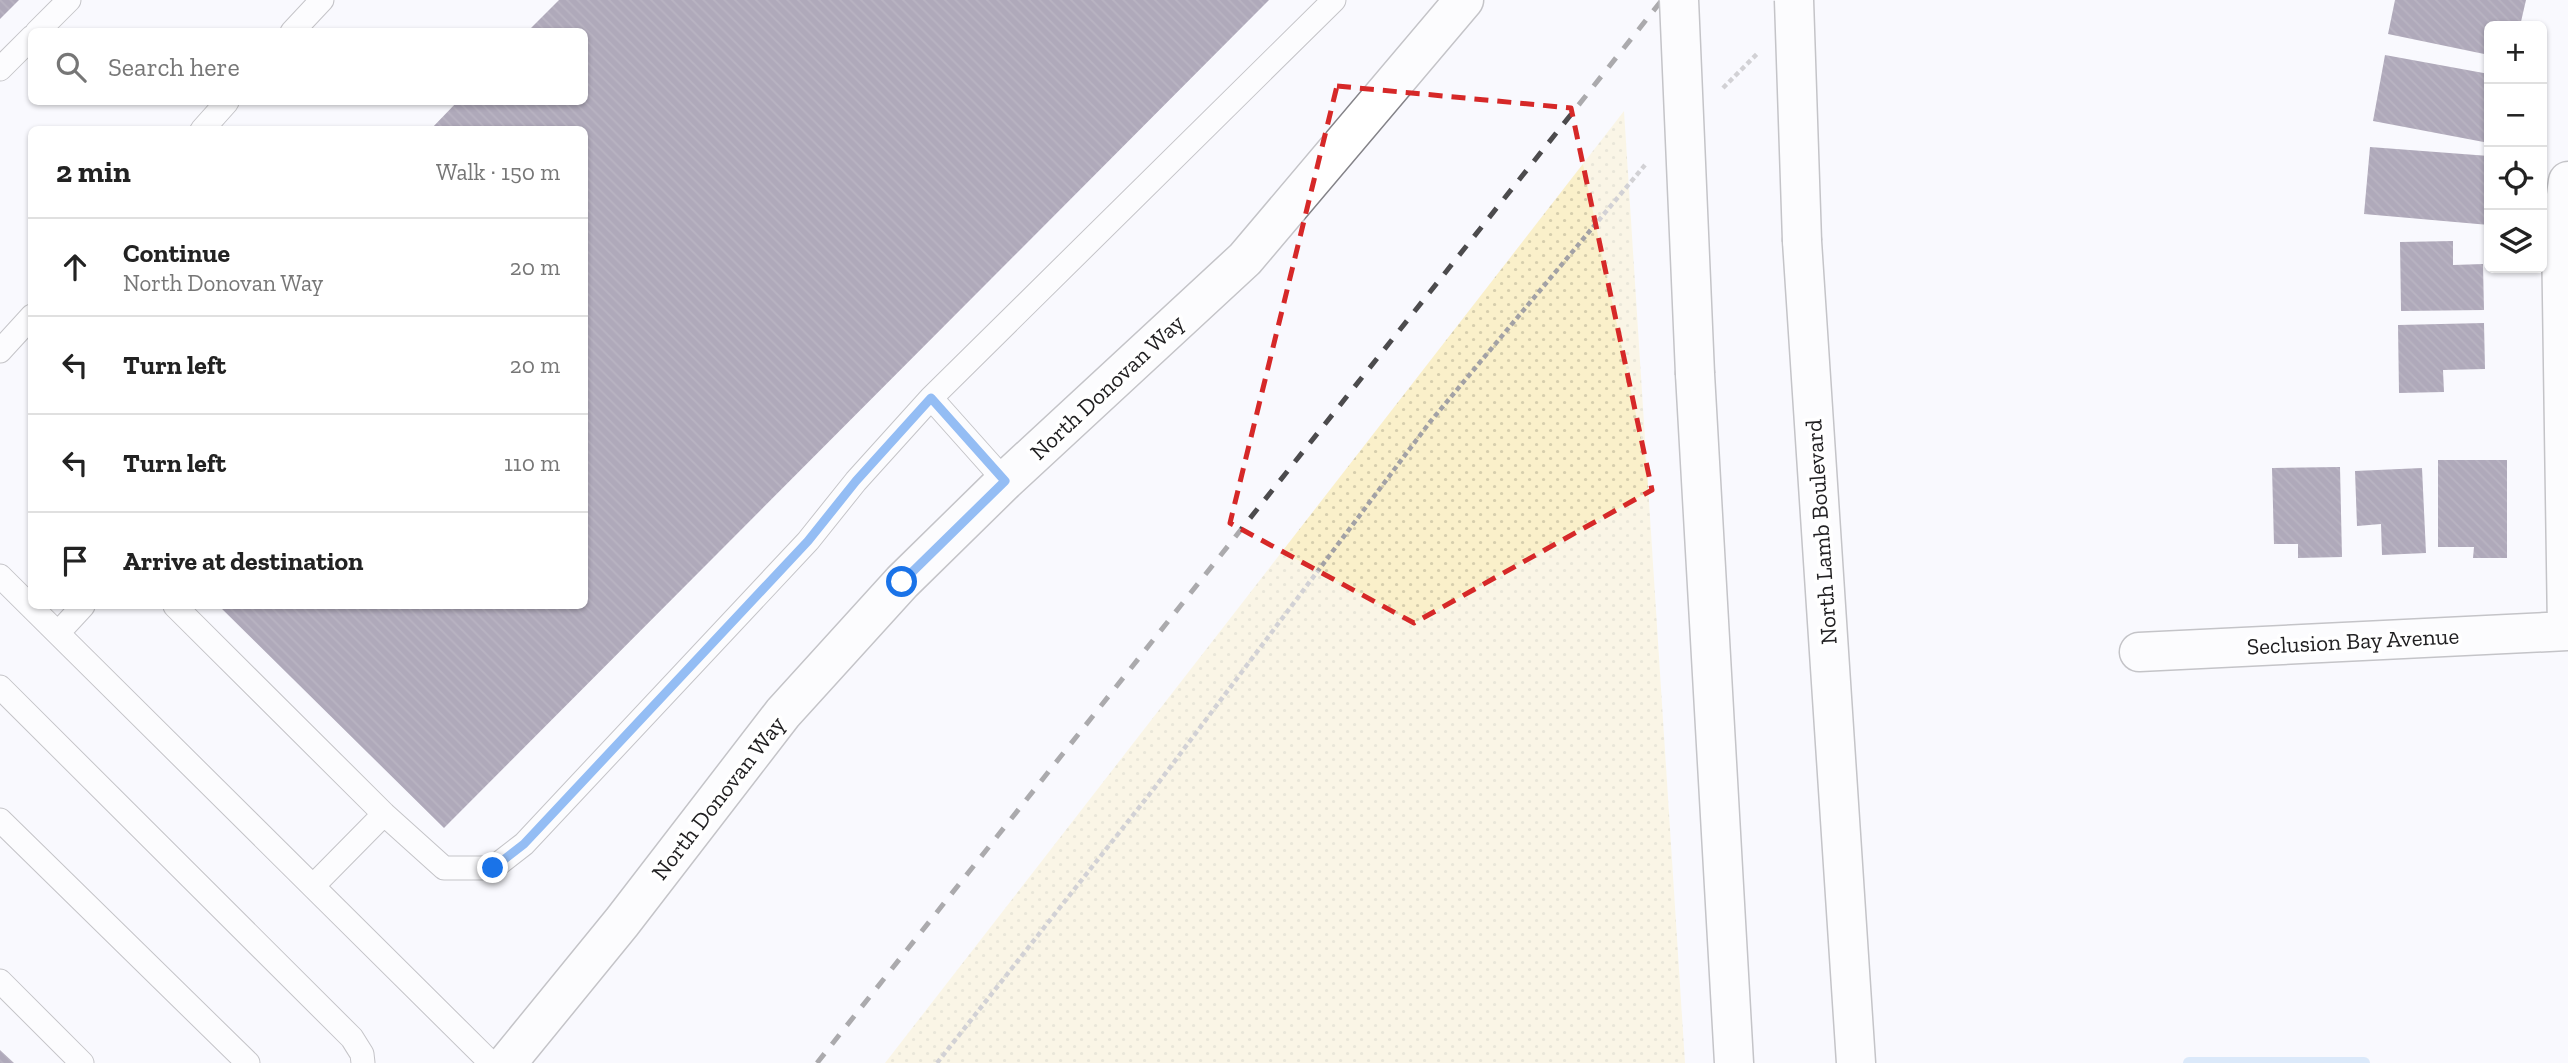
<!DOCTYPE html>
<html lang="en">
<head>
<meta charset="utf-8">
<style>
	:root { --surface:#fff; --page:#f6f6f6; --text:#222; --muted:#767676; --line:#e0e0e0 }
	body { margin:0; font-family:"Zilla Slab",serif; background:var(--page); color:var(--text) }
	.controls { position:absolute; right:21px; top:21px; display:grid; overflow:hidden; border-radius:10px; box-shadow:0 2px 5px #0004 }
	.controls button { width:63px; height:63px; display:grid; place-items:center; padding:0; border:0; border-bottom:2px solid var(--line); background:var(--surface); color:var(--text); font:35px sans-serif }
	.stop { position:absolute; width:21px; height:21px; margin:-16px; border:5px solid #1a73e8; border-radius:50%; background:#fff }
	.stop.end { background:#1a73e8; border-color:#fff; box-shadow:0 2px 7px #0008 }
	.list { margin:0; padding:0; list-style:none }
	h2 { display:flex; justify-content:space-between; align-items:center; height:91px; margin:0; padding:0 28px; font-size:30px }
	h2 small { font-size:23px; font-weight:400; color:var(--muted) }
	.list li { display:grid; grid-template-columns:46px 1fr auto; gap:21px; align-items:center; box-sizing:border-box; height:98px; padding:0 28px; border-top:2px solid var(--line) }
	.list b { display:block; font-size:26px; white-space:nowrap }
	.list p { margin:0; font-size:23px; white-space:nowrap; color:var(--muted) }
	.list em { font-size:23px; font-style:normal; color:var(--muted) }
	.icon { flex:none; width:38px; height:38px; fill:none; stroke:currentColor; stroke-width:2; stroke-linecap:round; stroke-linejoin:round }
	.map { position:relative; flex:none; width:2568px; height:1063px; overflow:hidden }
	.search { position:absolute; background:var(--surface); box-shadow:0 2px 5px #0004; left:28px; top:28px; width:560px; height:77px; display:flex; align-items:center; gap:18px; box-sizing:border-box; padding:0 24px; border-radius:10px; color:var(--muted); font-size:26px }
	.panel { position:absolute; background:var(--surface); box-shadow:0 2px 5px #0004; left:28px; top:126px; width:560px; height:483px; border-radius:10px }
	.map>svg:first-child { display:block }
</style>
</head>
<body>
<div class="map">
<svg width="2568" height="1063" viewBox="0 0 2568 1063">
	<defs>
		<pattern id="sand-dots" width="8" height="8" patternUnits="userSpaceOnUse" patternTransform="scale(1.75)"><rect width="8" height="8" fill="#faf0ca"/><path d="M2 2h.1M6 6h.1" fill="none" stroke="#d6cead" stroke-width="1.8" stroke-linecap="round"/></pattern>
		<pattern id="building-back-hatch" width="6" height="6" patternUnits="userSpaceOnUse" patternTransform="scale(1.75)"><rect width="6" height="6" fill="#564869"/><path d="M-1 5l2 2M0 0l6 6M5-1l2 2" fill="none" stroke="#6a5f7a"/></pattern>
	</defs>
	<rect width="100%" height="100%" fill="#f9f9fe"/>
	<path fill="url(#sand-dots)" d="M1624,111l61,952h-800z"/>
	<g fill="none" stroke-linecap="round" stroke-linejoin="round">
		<path stroke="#b7d5f7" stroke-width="12" d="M2189,1063h175"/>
	</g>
	<path fill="url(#building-back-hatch)" d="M0,0h19l-19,19z
		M559,0h710l-825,828 -225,-222h365v-476h-154l27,-28h127v-70h-57z
		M2395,0h131l-6,26h-31v29l-101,-21z
		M2385,55l104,19v69l-116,-22z
		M2370,147l119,9v69l-125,-11z
		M2453,241v24l30,-1 1,46 -83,1 -1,-69z
		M2484,323l1,46 -42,1 1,22 -45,1 -1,-68z
		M2438,460h69v98h-34l1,-11h-36z
		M2340,467l2,90 -44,1v-14h-24l-2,-76z
		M2422,468l4,85 -44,2 -1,-31 -24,2 -2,-55z
		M0,1050l14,13h-14z"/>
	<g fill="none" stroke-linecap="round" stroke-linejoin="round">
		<defs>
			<path id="service" d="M37,32l32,-32
				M292,32l30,-32
				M0,69l32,-32
				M202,130l25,-28
				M0,351l32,-35
				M1005,481l-74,-83 403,-398
				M0,576l491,487
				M175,606l209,208 60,54h49l31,-24 284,-303 48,-60 75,-83
				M58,633l25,-27
				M0,687l352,351 10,16 1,9
				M0,820l248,243
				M314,885l70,-71
				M0,981l82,82"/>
			<path id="minor" d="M2567,630l-6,-398 7,-51
				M2139,652l429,-21"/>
			<path id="tertiary" d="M507,1063l115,-141 161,-209 119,-131 103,-101 240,-222 219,-259"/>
			<path id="secondary" d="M1802,241l54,822
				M1695,374l39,689"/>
		</defs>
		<use href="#service" stroke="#848388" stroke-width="25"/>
		<use href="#minor" stroke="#848388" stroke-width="41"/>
		<use href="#tertiary" stroke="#848388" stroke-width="41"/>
		<use href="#secondary" stroke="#848388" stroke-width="41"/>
		<path stroke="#a2a1a5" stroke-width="4.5" stroke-dasharray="5 3.5" stroke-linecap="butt" d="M1723,88l34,-34
			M937,1063l219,-277 274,-364 215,-257"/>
		<use href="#service" stroke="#fff" stroke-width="23"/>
		<use href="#minor" stroke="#fff" stroke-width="38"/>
		<use href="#tertiary" stroke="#fff" stroke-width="38"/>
		<use href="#secondary" stroke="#fff" stroke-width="38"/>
		<path stroke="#4c4b4d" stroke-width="5" stroke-dasharray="12 12" stroke-linecap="butt" d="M817,1063l845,-1063"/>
		<defs>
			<path id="secondary-bridge" d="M1679,0l16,374
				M1794,0l8,241"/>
		</defs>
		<use href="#secondary-bridge" stroke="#848388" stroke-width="41" stroke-linecap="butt"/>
		<use href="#secondary-bridge" stroke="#fff" stroke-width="38"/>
	</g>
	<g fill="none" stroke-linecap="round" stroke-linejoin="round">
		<path stroke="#1a73e8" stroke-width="9" d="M493,868l31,-24 284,-303 48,-60 75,-83 74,83 -103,101"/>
	</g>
	<path d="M0 0H2568V1063H0ZM1337,86l234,22 81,382 -238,133 -184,-100z" fill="#f9f9fe" fill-opacity=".55" fill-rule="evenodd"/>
	<path fill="none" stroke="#d62828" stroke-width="5" stroke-dasharray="14 9" stroke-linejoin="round" d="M1337,86l234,22 81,382 -238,133 -184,-100z"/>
	<g text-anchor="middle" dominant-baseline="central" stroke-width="7" stroke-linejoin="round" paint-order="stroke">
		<g font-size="23" fill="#212022" stroke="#fff">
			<text transform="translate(1107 387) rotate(-43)">North Donovan Way</text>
			<text transform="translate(1821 532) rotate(-94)">North Lamb Boulevard</text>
			<text transform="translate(2353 641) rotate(-3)">Seclusion Bay Avenue</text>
			<text transform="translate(718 798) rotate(-52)">North Donovan Way</text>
		</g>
	</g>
</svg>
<div class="controls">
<button>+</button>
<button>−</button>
<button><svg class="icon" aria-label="locate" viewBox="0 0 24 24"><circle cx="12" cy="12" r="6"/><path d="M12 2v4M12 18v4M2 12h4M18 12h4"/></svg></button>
<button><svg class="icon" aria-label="layers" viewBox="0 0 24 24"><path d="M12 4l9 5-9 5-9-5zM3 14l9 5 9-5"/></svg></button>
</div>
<div class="stop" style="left:902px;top:582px"></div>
<div class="stop end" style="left:493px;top:868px"></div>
<div class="search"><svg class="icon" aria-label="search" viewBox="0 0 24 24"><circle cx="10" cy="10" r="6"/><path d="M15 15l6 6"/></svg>Search here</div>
<section class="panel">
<h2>2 min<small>Walk · 150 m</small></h2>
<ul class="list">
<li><svg class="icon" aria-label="ahead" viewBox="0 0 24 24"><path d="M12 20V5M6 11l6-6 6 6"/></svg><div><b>Continue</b><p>North Donovan Way</p></div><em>20 m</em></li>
<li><svg class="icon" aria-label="left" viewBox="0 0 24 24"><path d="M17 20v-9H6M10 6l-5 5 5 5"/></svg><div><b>Turn left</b></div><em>20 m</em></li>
<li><svg class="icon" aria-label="left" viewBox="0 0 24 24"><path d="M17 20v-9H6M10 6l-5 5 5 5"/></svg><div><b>Turn left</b></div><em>110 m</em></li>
<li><svg class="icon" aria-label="arrive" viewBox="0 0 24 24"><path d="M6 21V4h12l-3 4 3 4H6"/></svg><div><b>Arrive at destination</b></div></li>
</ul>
</section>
</div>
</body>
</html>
